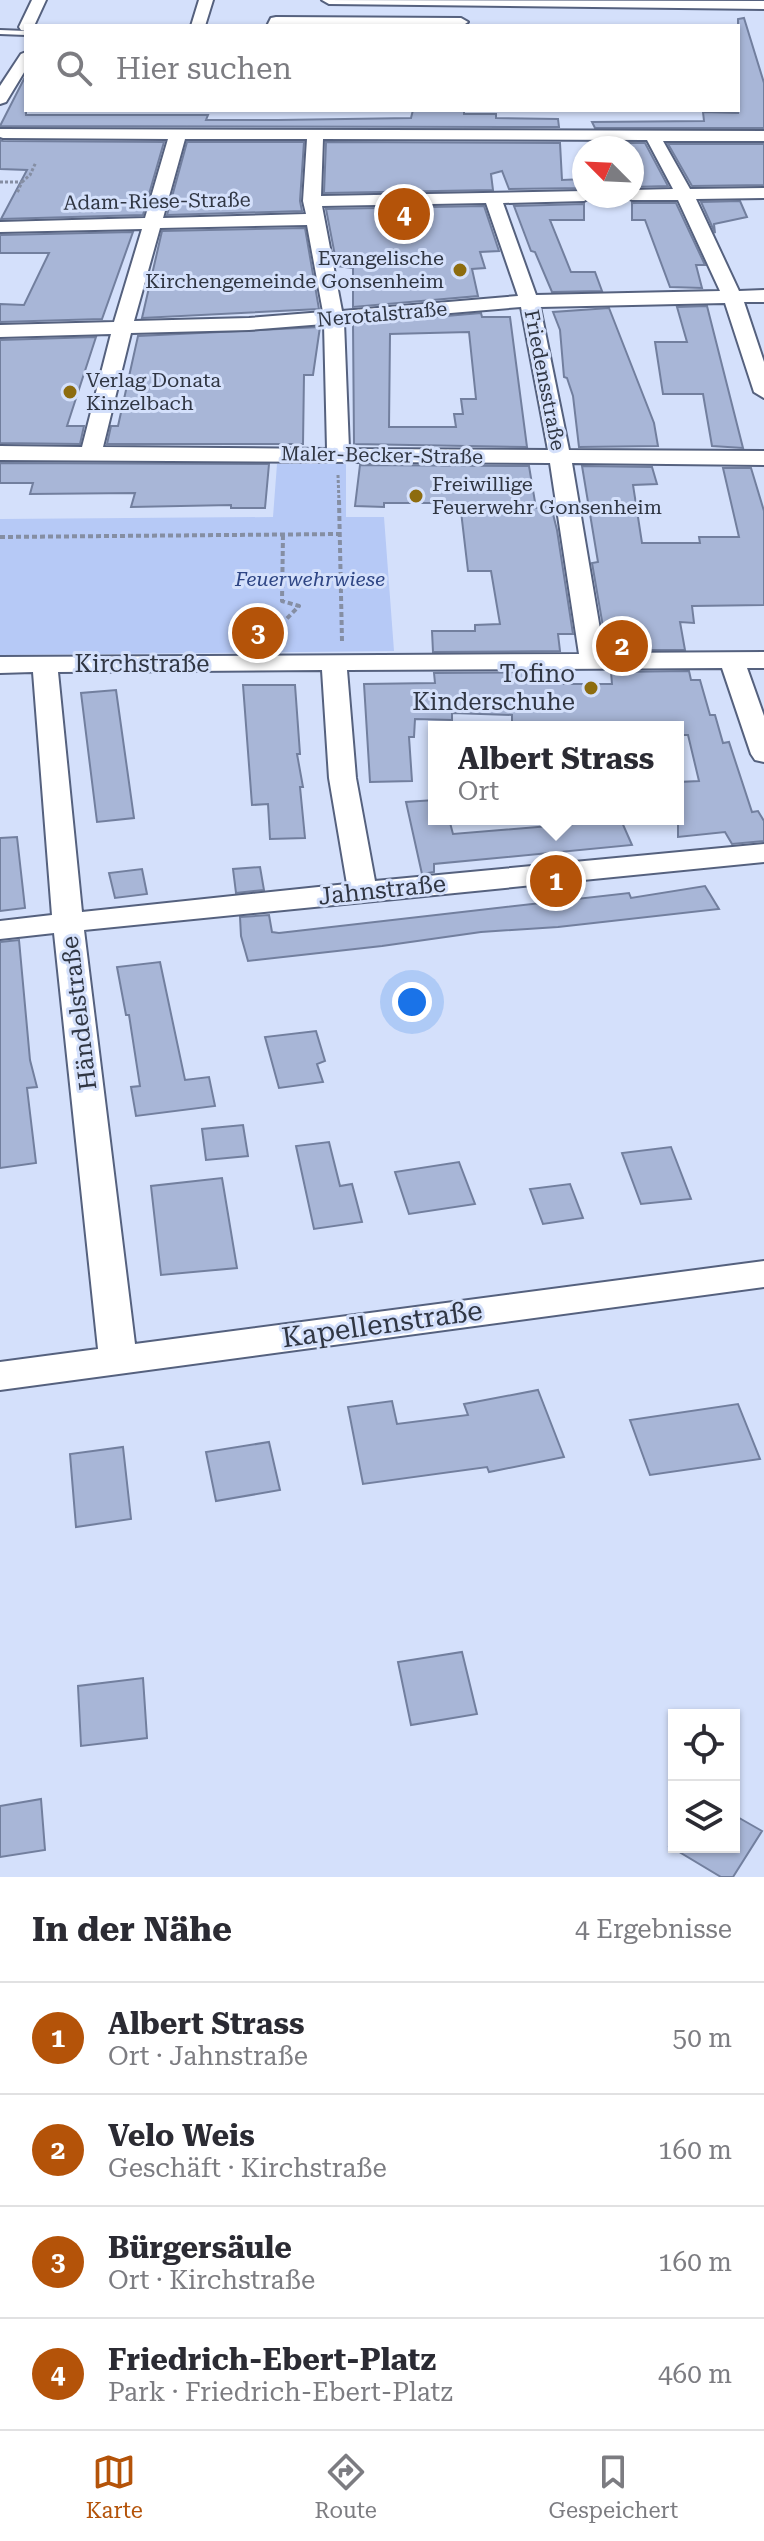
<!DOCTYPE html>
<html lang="de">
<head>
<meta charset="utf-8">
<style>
	:root { --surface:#fff; --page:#f7f7f7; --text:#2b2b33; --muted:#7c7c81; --line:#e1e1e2; --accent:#b45309 }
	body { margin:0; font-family:"Roboto Serif",serif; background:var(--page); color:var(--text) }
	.controls { position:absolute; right:24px; bottom:24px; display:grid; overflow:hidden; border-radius:0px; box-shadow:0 2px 6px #0004 }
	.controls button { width:72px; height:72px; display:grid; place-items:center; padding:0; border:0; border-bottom:2px solid var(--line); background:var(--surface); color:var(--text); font:40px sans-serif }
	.compass { position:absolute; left:572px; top:136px; width:72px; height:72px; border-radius:50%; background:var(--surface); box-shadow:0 2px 6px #0004; rotate:294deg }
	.you { position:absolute; left:412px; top:1002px; width:28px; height:28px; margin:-20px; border:6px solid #fff; border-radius:50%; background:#1a73e8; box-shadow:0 0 0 12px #1a73e833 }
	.badge { display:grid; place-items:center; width:52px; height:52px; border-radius:50%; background:var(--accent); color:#fff; font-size:26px; font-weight:700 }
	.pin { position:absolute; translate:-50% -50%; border:4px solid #fff; box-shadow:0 2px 8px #0006 }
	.popup { position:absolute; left:428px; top:721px; width:256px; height:104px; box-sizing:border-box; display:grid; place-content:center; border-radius:0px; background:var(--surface); filter:drop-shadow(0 2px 6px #0005); font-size:26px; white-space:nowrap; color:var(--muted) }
	.popup b { font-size:30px; color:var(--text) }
	.popup::after { content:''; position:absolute; left:50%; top:100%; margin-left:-16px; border:16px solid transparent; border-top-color:var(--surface) }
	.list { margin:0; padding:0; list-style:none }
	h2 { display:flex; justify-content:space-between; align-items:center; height:104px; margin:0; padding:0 32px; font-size:34px }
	h2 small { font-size:26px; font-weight:400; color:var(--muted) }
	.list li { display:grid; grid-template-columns:52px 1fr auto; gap:24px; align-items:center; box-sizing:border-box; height:112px; padding:0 32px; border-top:2px solid var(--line) }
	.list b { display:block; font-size:30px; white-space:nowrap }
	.list p { margin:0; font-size:26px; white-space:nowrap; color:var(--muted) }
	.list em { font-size:26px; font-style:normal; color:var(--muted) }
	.icon { flex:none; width:44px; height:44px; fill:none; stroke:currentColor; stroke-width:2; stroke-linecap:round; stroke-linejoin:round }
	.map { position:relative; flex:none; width:764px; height:1877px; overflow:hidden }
	.search { position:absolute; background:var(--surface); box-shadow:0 2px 6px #0004; left:24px; right:24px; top:24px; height:88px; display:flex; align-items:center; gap:20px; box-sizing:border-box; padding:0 28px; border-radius:0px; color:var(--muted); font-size:30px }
	.sheet { height:552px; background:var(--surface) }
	nav { display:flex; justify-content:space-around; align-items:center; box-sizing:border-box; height:112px; border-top:2px solid var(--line); background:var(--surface); font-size:22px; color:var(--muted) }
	nav a { display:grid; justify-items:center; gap:4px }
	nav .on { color:var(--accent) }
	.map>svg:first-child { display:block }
</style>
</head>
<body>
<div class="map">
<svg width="764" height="1877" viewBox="0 0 764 1877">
	<rect width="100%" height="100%" fill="#d4e0fb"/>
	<path fill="#b6c9f6" d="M277,464h69v53h38l10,134 -394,4v-136l273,-2z"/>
	<path fill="#a8b6d7" stroke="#727f9e" stroke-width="2" fill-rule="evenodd" d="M744,18l20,65v45h-169l-3,-6 112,-1 -1,-9 35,1v-94z
		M26,75v40h182l-2,5h72l133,-2 2,-8h51v4h32v4l62,1 1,8 -559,-1z
		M0,140l3,1 161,1 -21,73 -142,4 26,-49 -27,-1z
		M187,142h117l-4,59 2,10 -135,4z
		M326,142l234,1 2,37 22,-1v9l-75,1 -7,-18 -11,3 2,16 -169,3z
		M604,143h41l23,43 -36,1v-39h-25z
		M668,144h96v41l-72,1z
		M740,201l7,16 -33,7 1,9 -14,-31z
		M632,203h44l29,62h-9l6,23 -32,-1 -25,-67h-13z
		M584,204v16h-34l21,52h24l7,19 -50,1 -17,-40 -4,-1 -17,-45z
		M484,206l15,45 -19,1 5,16 -13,1 6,27 -125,11v-39l-16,-2 -11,-57z
		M305,228l14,81 -177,9 20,-87z
		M133,232l-31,87 -102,3v-18l24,1 25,-52h-49v-18z
		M707,306l36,142 -31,-2 -9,-52h-40l-8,-52h32l-10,-35z
		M609,308l45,115 4,23 -79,1 -6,-51 -6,-18 -3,-1 -4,-47 -7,-18z
		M481,313l1,4h28l17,130 -173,-3 -1,-120zM469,332l7,67h-15l2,15h-9l2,13h-67l1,-93z
		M320,327l-7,48h-9l-1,69h-196l4,-18h7l20,-90z
		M96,337l-29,89h17l-4,18 -80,-1v-103z
		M0,463l269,1 -4,44h-34v-3l-100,2 4,-14 -105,1 3,-11h-33z
		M360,465l169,1 7,42 15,-2 6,24 16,104h-15l2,17 -127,1 -1,-21h43v-6l25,-1 -9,-53h-23l-8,-68h-76v4l-29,-1z
		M582,466l70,1 5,17 -24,1 9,58h58l-1,-6h40l-16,-69h28l13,43v94l-72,1 2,17 -14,-1 5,28h-78l-15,-87 6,-1z
		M689,671l2,9h9l10,35h5l8,28 6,-1 23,70 6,-1 6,10v20l-32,3 -7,-12 -47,5v-55l21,-1 -11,-46h-10v-8h-166v-12l-60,-2v7l-37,-1 -1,18h-5l3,44 -42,1 -6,-98 71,-1 -1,-10 129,-1 1,12h48l-1,-12z
		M243,685h52l5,69h-3l6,33h-3l5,51 -35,1 -2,-35 -16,1z
		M116,690l18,128 -37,4 -16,-129z
		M434,800v19h15l4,15 168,-14 11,25 -198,19v8l-12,2 -16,-72z
		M17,837l8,71 -25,3v-73z
		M260,867l4,23 -28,3 -3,-24z
		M142,869l5,25 -32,4 -6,-25z
		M705,886l14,23 -161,18 -77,5 -99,14 -134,15 -7,-25 -1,-19 29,-2 3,17 7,1 350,-40 2,5z
		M19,940l11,120 7,27 -10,1 9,75 -36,5v-226z
		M160,962l25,118 24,-3 6,29 -79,10 -5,-29 9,-1 -11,-71h-3l-9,-48z
		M316,1031l9,30 -8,3 6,18 -44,6 -14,-51z
		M243,1125l5,31 -42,4 -4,-31z
		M329,1142l11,44 12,-2 10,38 -48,7 -18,-83z
		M671,1147l20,52 -50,5 -19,-51z
		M459,1162l16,42 -66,10 -14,-42z
		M222,1178l15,90 -76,7 -10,-89z
		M570,1184l13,34 -40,6 -13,-35z
		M538,1390l26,67 -75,15 -2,-5 -124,17 -15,-77 44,-6 5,23 71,-9 -4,-11z
		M738,1404l22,55 -110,16 -20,-55z
		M269,1442l11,48 -64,11 -10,-49z
		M123,1447l8,72 -55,8 -6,-73z
		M462,1652l15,62 -66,11 -13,-63z
		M143,1678l4,60 -66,8 -3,-60z
		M41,1799l4,51 -45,7v-51z
		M734,1815l28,16 -29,46h-12l-50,-30h63z"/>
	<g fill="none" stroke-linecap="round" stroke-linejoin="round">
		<defs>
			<path id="service" d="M0,30l26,1v4l-26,-1z"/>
			<path id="minor" d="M32,0h14l-12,26h-8v5l-5,-1 -2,-3z
				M199,0h14l-8,26h-14z
				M322,0l442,1v8l-435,-5z
				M276,17l185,1 7,4 -6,4h-195l4,-8z
				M26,52v17l-20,33 -6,2v-18l21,-32z
				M0,129l764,2v10h-101l27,48 74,-1v10l-68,1 43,92 25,-1v12h-20l20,60v36l-10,-6 -29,-89 -185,4 29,143 195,1v14l-192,-2 32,190 160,-1v16h-17l17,48v46l-9,-2 -4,-6 -29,-86 -375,2 9,108 19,103 389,-37v18l-680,68 51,414 629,-83v26l-764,103v-28l98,-13 -44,-416 -54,6v-18l52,-6 -19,-243 -33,1v-16l579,-3 -29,-191 -550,-3v-14l82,1 29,-113 -111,3v-12l114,-3 28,-93 -142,3v-10l145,-4 23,-79 -165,-1 -3,-1zM185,139h122l-4,62 3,13 -143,4zM323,139l324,1 26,49 -41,1v6h-8l8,4h46l42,91 -184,4 -33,-92 81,-2 9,-5h-9v-5l-263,5zM486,203l32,93 -176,15 -20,-105zM307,225l16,87 -74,6 -115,3 26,-93zM521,307l27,143 -199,-1 -5,-127zM324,324l3,125 -224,-2 28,-114 118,-3zM322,670l7,108 18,106 -265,28 -24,-240z"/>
		</defs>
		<use href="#service" stroke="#55617e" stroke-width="4"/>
		<use href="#minor" stroke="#55617e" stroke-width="4"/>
		<path stroke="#858ea3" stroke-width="3" stroke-dasharray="3 2" stroke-linecap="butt" d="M0,182h22l-5,11
			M22,182l8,-7 6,-13
			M338,475l1,27"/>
		<path stroke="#858ea3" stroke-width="4" stroke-dasharray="5 3" stroke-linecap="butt" d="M339,500l3,141
			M283,535l-1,66 17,5 -29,30 14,2
			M0,537l340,-3"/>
		<use href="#service" fill="#fff" fill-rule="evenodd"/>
		<use href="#minor" fill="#fff" fill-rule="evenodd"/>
	</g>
	<g fill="#8d6c0f" stroke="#d4e0fb" stroke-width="3">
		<circle cx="460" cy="270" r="8"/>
		<circle cx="70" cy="392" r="8"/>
		<circle cx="416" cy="496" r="8"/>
		<circle cx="591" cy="688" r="8"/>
	</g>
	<g text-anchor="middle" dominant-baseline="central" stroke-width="6" stroke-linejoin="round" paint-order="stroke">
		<g font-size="20" fill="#303643" stroke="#d4e0fb">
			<text transform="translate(157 201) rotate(-1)">Adam-Riese-Straße</text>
			<text transform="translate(382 314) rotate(-5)">Nerotalstraße</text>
			<text transform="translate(545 380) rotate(79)">Friedensstraße</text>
			<text transform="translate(382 455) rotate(1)">Maler-Becker-Straße</text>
		</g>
		<g font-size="20" fill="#303643" stroke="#d4e0fb" text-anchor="start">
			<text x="444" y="258" text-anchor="end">Evangelische<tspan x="444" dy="23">Kirchengemeinde Gonsenheim</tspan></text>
			<text x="86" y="380">Verlag Donata<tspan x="86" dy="23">Kinzelbach</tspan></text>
			<text x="432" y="484">Freiwillige<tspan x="432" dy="23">Feuerwehr Gonsenheim</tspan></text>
		</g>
		<g font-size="20" font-style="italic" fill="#2e4584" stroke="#d4e0fb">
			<text x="310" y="579">Feuerwehrwiese</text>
		</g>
		<g font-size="24" fill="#303643" stroke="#d4e0fb">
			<text x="142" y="664">Kirchstraße</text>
			<text transform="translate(382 890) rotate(-6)">Jahnstraße</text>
			<text transform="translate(79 1013) rotate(-97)">Händelstraße</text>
		</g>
		<g font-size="24" fill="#303643" stroke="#d4e0fb" text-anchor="end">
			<text x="575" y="674">Tofino<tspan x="575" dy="28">Kinderschuhe</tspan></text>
		</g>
		<g font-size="28" fill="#303643" stroke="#d4e0fb">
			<text transform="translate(382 1324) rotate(-8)">Kapellenstraße</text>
		</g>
	</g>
</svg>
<div class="controls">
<button><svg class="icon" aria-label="locate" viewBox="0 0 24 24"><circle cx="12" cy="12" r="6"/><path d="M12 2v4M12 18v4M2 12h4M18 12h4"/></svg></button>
<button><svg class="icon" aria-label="layers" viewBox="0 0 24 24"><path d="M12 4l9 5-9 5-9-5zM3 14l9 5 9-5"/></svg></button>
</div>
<svg class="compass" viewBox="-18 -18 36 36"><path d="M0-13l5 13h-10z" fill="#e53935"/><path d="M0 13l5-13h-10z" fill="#7c7c81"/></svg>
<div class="you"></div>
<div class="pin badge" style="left:556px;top:881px">1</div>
<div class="popup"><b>Albert Strass</b>Ort</div>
<div class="pin badge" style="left:622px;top:646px">2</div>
<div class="pin badge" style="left:258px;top:633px">3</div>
<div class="pin badge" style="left:404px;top:214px">4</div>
<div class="search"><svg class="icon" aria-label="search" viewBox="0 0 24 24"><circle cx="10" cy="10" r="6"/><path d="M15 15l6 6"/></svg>Hier suchen</div>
</div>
<section class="sheet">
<h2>In der Nähe<small>4 Ergebnisse</small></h2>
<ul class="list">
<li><span class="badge">1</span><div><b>Albert Strass</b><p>Ort · Jahnstraße</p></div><em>50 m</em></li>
<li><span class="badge">2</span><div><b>Velo Weis</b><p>Geschäft · Kirchstraße</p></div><em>160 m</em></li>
<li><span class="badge">3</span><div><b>Bürgersäule</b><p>Ort · Kirchstraße</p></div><em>160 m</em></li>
<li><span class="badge">4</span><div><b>Friedrich-Ebert-Platz</b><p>Park · Friedrich-Ebert-Platz</p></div><em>460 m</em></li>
</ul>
</section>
<nav>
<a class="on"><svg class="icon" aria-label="map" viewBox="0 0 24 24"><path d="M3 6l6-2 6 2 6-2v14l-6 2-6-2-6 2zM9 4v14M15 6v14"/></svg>Karte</a>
<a><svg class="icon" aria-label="directions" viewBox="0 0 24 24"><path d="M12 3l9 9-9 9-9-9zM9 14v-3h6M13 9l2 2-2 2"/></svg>Route</a>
<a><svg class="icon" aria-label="saved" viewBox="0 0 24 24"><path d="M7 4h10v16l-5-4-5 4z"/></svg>Gespeichert</a>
</nav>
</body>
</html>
